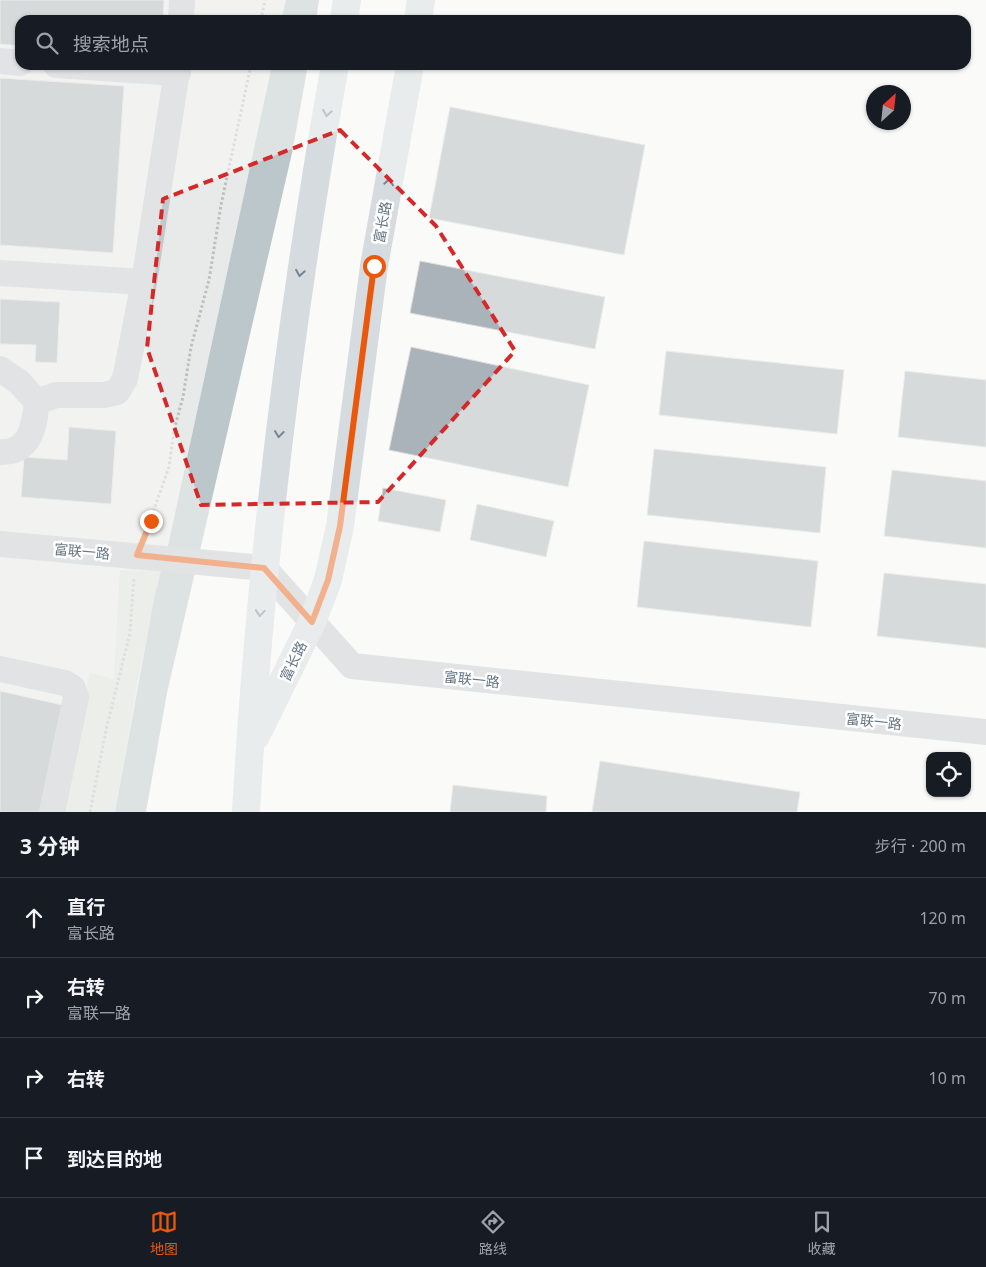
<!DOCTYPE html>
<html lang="zh">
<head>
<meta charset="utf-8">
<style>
	:root { --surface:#171b24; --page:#20242c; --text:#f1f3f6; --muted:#9ea1a6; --line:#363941; --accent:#ea580c }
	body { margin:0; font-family:"Noto Sans","Noto Sans SC",sans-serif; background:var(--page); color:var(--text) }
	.controls { position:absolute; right:15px; bottom:15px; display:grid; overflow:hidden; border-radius:10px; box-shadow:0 1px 4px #0004 }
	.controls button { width:45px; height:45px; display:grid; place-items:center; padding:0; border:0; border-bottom:1px solid var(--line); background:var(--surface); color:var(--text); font:25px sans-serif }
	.compass { position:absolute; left:866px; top:85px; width:45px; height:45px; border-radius:50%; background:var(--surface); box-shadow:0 1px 4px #0004; rotate:27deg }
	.stop { position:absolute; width:15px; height:15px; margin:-11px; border:4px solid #ea580c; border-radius:50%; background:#fff }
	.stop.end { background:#ea580c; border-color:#fff; box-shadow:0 1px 5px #0008 }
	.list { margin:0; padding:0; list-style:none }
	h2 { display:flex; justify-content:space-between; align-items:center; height:65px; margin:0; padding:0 20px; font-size:21px }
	h2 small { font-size:16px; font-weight:400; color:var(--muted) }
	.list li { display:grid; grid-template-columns:32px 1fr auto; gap:15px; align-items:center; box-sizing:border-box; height:80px; padding:0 20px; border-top:1px solid var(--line) }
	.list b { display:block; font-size:19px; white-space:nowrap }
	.list p { margin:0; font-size:16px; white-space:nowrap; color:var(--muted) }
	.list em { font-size:16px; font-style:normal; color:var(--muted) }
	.icon { flex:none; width:28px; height:28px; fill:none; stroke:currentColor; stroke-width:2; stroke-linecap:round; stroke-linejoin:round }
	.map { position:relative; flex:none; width:986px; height:812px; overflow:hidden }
	.search { position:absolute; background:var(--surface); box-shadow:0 1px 4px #0004; left:15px; right:15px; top:15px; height:55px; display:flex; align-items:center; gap:12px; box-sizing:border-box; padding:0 18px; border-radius:15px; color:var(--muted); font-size:19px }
	.sheet { height:385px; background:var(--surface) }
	nav { display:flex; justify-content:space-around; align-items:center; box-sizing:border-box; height:70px; border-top:1px solid var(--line); background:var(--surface); font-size:14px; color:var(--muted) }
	nav a { display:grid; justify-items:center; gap:2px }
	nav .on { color:var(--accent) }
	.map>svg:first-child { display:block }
</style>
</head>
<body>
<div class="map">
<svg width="986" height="812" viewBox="0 0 986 812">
	<rect width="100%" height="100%" fill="#fafaf8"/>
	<path fill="#e8e9e9" d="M0,0h286l-5,20h-261v45h252l-103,476 -14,53 -40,218h-115z"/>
	<path fill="#dadfd7" d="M120,570l41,2 -24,112 -22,128h-56l31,-139 24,6z"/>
	<path fill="#bbc7cb" d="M286,0h33l-3,20h-35z
		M272,65h36l-16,88 -125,540 -21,119h-31l40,-218 14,-53z"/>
	<path fill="#aab3b9" stroke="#dcdcda" d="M0,0h164l-1,20h-143v26l-20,-2z
		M0,78l124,8 -11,167 -113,-8z
		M450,107l195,38 -21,110 -195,-37z
		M420,261l185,36 -10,52 -185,-36z
		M0,299l60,3 -3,61 -22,-1 1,-17 -36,-1z
		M411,347l178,38 -21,102 -179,-37z
		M666,351l178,19 -7,64 -178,-19z
		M905,371l81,9v67l-88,-10z
		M69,427l47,4 -5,73 -90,-7 3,-40 43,3z
		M654,449l172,18 -6,66 -173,-18z
		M892,470l94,11v67l-102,-12z
		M383,488l63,12 -6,32 -62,-11z
		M477,504l77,17 -8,36 -76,-17z
		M644,541l174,20 -7,66 -174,-20z
		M884,573l102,11v64l-109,-12z
		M0,691l67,15 -24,106h-43z
		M600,761l200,31 -3,20h-205z
		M453,785l94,11 -1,16h-96z"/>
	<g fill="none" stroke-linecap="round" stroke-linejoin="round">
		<path stroke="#bbbfc2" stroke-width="3" stroke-dasharray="2.5 2.5" stroke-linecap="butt" d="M261,20l4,-20
			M145,535l24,-68 5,-37 9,-33 8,-50 18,-67 12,-75 30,-140
			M90,812l16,-82 24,-97 4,-56"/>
		<path stroke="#c3c8cc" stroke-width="26" d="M181,20l1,-20
			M0,61l20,2
			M56,65l122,8
			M0,273l144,9
			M0,369l19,13 18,20c-3,24 -6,51 -37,50
			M37,402l19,-7h48l13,-3 8,-13 19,-97 34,-217
			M0,544l264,24 88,98 634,66
			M0,669l65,14 8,5 3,9 -24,115"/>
		<path stroke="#d6dbdf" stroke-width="28" d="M344,20l3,-20
			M418,20l3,-20
			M256,736l56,-114 16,-42 12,-54 34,-260 36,-201
			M246,812c14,-251 45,-500 89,-747"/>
	</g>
	<defs><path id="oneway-chevron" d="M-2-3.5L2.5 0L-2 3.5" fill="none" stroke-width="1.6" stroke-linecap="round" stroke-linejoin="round" transform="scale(1.25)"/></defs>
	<g stroke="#768591">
		<use href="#oneway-chevron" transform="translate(327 113) rotate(100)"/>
		<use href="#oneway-chevron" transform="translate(389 182) rotate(-80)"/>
		<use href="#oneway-chevron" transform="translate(300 273) rotate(99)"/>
		<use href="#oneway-chevron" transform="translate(279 434) rotate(97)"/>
		<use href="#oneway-chevron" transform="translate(260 613) rotate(95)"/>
	</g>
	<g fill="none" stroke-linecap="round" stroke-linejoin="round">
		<path stroke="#ea580c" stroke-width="6" d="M151,521l-14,34 127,13 48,54 16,-42 12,-54 34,-260"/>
	</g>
	<path d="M0 0H986V812H0ZM340,130l96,96 79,125 -137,151 -177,3 -54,-157 16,-149z" fill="#fafaf8" fill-opacity=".55" fill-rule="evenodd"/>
	<path fill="none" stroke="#d62828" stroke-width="4" stroke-dasharray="10 6" stroke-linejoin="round" d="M340,130l96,96 79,125 -137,151 -177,3 -54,-157 16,-149z"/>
	<g text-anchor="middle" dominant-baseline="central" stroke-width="5" stroke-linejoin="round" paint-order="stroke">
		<g font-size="14" fill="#657683" stroke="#fff">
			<text transform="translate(382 222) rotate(-80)">富长路</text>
			<text transform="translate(82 551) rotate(5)">富联一路</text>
			<text transform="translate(293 661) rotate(-64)">富长路</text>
			<text transform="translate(472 679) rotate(6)">富联一路</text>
			<text transform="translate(874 721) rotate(6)">富联一路</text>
		</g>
	</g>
</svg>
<div class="controls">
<button><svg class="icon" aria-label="locate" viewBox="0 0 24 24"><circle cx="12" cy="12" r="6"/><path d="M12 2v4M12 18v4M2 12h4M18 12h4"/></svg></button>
</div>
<svg class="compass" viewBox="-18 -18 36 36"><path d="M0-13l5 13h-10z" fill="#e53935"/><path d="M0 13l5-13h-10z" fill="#9ea1a6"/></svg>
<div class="stop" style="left:374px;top:266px"></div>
<div class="stop end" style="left:151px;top:521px"></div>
<div class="search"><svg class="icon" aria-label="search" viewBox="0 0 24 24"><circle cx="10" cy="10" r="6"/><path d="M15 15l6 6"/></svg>搜索地点</div>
</div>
<section class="sheet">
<h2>3 分钟<small>步行 · 200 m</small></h2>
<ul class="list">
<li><svg class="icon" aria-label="ahead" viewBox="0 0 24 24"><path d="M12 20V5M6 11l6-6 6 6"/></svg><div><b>直行</b><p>富长路</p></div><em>120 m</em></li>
<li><svg class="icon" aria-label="right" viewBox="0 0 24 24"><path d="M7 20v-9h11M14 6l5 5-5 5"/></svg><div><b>右转</b><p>富联一路</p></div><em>70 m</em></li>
<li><svg class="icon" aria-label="right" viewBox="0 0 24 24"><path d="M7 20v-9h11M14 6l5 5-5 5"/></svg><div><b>右转</b></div><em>10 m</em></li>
<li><svg class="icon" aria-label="arrive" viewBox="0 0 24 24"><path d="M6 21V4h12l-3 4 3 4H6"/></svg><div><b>到达目的地</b></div></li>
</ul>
</section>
<nav>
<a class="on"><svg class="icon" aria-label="map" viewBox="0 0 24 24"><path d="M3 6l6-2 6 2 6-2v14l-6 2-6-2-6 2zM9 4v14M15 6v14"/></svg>地图</a>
<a><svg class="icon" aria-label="directions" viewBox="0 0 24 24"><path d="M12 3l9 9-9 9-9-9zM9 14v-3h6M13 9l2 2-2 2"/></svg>路线</a>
<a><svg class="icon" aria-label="saved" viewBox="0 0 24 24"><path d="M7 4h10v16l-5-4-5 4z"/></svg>收藏</a>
</nav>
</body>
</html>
